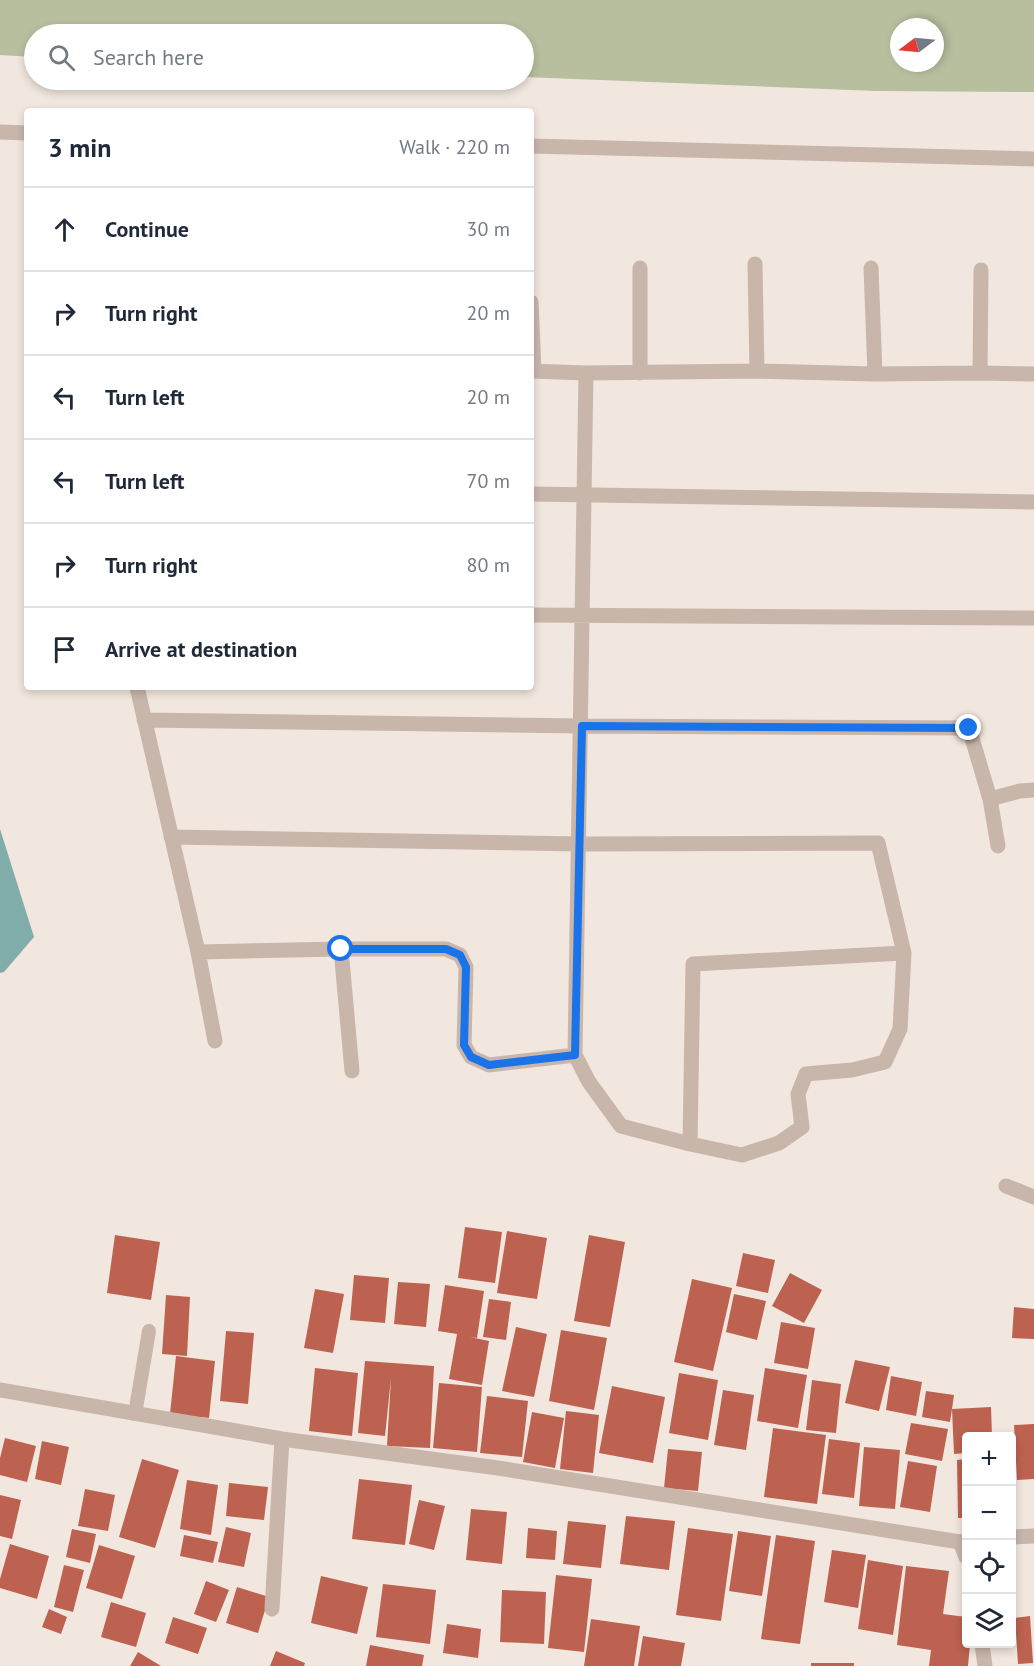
<!DOCTYPE html>
<html lang="en">
<head>
<meta charset="utf-8">
<style>
	:root { --surface:#fff; --page:#f6f6f7; --text:#1f2937; --muted:#747a83; --line:#e0e1e3 }
	body { margin:0; font-family:"PT Sans",sans-serif; background:var(--page); color:var(--text) }
	.controls { position:absolute; right:18px; bottom:18px; display:grid; overflow:hidden; border-radius:6px; box-shadow:0 3px 9px #0003 }
	.controls button { width:54px; height:54px; display:grid; place-items:center; padding:0; border:0; border-bottom:2px solid var(--line); background:var(--surface); color:var(--text); font:30px sans-serif }
	.compass { position:absolute; left:890px; top:18px; width:54px; height:54px; border-radius:50%; background:var(--surface); box-shadow:0 3px 9px #0003; rotate:254deg }
	.stop { position:absolute; width:18px; height:18px; margin:-14px; border:4px solid #1a73e8; border-radius:50%; background:#fff }
	.stop.end { background:#1a73e8; border-color:#fff; box-shadow:0 2px 6px #0008 }
	.list { margin:0; padding:0; list-style:none }
	h2 { display:flex; justify-content:space-between; align-items:center; height:78px; margin:0; padding:0 24px; font-size:26px }
	h2 small { font-size:20px; font-weight:400; color:var(--muted) }
	.list li { display:grid; grid-template-columns:39px 1fr auto; gap:18px; align-items:center; box-sizing:border-box; height:84px; padding:0 24px; border-top:2px solid var(--line) }
	.list b { display:block; font-size:22px; white-space:nowrap }
	.list em { font-size:20px; font-style:normal; color:var(--muted) }
	.icon { flex:none; width:33px; height:33px; fill:none; stroke:currentColor; stroke-width:2; stroke-linecap:round; stroke-linejoin:round }
	.map { position:relative; flex:none; width:1034px; height:1666px; overflow:hidden }
	.search { position:absolute; background:var(--surface); box-shadow:0 3px 9px #0003; left:24px; top:24px; width:510px; height:66px; display:flex; align-items:center; gap:15px; box-sizing:border-box; padding:0 21px; border-radius:33px; color:var(--muted); font-size:22px }
	.panel { position:absolute; background:var(--surface); box-shadow:0 3px 9px #0003; left:24px; top:108px; width:510px; height:582px; border-radius:6px }
	.map>svg:first-child { display:block }
</style>
</head>
<body>
<div class="map">
<svg width="1034" height="1666" viewBox="0 0 1034 1666">
	<rect width="100%" height="100%" fill="#f1e7df"/>
	<path fill="#b7bf9f" fill-rule="evenodd" d="M0,0h1034v92l-158,-1 -352,-14v-43h-490v23l-34,-2zM899,27h36v36h-36z"/>
	<path fill="#80acaa" d="M0,829l34,108 -30,35 -4,1z"/>
	<path fill="#bd6250" d="M465,1227l37,5 -7,51 -37,-5z
		M507,1231l40,7 -10,61 -40,-6z
		M115,1235l45,7 -9,58 -44,-7z
		M589,1235l36,7 -15,85 -36,-6z
		M743,1253l32,7 -7,33 -32,-7z
		M790,1273l32,17 -18,33 -32,-17z
		M354,1275l35,3 -4,45 -35,-3z
		M692,1279l40,9 -19,83 -39,-9z
		M398,1282l32,2 -4,43 -32,-3z
		M445,1285l39,6 -7,47 -7,-1 19,4 -7,44 -33,-6 8,-45 -19,-3z
		M315,1289l29,5 -11,59 -29,-5z
		M734,1294l32,7 -9,39 -31,-8z
		M166,1295l24,2 -3,59 -25,-2z
		M489,1299l22,3 -5,38 -23,-3z
		M1014,1307l20,2v30l-22,-1z
		M781,1322l34,6 -7,41 -34,-6z
		M516,1327l31,7 -13,63 -32,-6z
		M561,1330l46,8 -13,72 -45,-9z
		M226,1331l28,2 -6,71 -28,-3z
		M176,1356l39,5 -6,57 -39,-4z
		M855,1360l35,7 -11,44 -34,-8z
		M365,1361l69,5 -4,82 -43,-2 4,-68 -6,58 -27,-3z
		M315,1368l43,5 -6,63 -43,-5z
		M765,1368l42,7 -9,53 -41,-7z
		M679,1373l39,7 -10,60 -39,-7z
		M891,1376l31,6 -6,34 -30,-6z
		M812,1380l29,4 -5,49 -30,-3z
		M439,1383l43,4 -5,65 -44,-4z
		M612,1386l53,11 -12,66 -54,-10z
		M723,1390l31,5 -8,55 -32,-5z
		M926,1391l28,4 -2,14 39,-2 1,29h-26v17l-12,1 -2,-45 -2,13 -28,-5z
		M487,1396l41,5 -6,56 -42,-4z
		M566,1411l33,4 -6,58 -33,-4z
		M532,1412l32,6 -9,50 -32,-6z
		M911,1423l37,6 -6,32 -37,-7z
		M1034,1424v55l-17,1 -3,-55z
		M773,1428l53,7 -9,69 -53,-7z
		M5,1438l31,8 -9,36 -27,-7v-17z
		M829,1439l31,4 -6,55 -32,-4z
		M42,1441l27,6 -8,38 -26,-6z
		M864,1447l36,3 -5,59 -36,-3z
		M668,1449l34,3 -4,39 -34,-3z
		M142,1459l37,11 -24,78 -36,-11z
		M966,1459v59h-8l-1,-58z
		M908,1461l29,5 -7,46 -30,-5z
		M359,1479l53,6 -7,60 -53,-6z
		M187,1480l31,5 -7,50 -31,-6z
		M229,1483l39,4 -4,33 -38,-4z
		M85,1489l30,6 -7,36 -30,-5z
		M0,1495l21,5 -9,39 -12,-3z
		M419,1500l26,6 -11,44 -25,-6z
		M471,1509l36,3 -5,52 -36,-4z
		M626,1516l49,5 -6,49 -49,-6z
		M568,1521l38,4 -5,43 -38,-4z
		M226,1527l25,6 -7,34 -26,-5z
		M528,1528l29,3 -2,29 -29,-2z
		M688,1528l45,6 -12,87 -45,-6z
		M72,1529l24,5 -6,29 -24,-6z
		M738,1531l33,5 -9,60 -33,-5z
		M184,1535l34,7 -5,21 -33,-7z
		M776,1535l39,6 -15,103 -39,-5z
		M10,1544l39,12 -12,43 -37,-11v-9z
		M99,1545l36,11 -13,43 -36,-11z
		M832,1550l34,5 -8,53 -34,-6z
		M868,1560l35,6 -10,69 -35,-6z
		M64,1565l20,5 -11,42 -19,-5z
		M906,1566l43,5 -6,43 23,3v27h4l-2,22h-39l2,-16 -34,-5z
		M556,1575l36,4 -8,73 -36,-4z
		M321,1576l47,11 -11,47 -46,-11z
		M206,1581l23,9 -13,32 -22,-8z
		M383,1584l53,6 -6,54 -54,-7z
		M237,1587l32,10 -11,36 -32,-10z
		M502,1590l44,2 -2,52 -44,-2z
		M111,1602l35,11 -10,34 -35,-10z
		M49,1609l18,8 -6,17 -19,-7z
		M1030,1616l3,47 -15,1 -3,-46z
		M173,1617l34,11 -9,26 -33,-11z
		M591,1619l49,7 -6,40h-50z
		M447,1624l34,5 -3,29 -35,-5z
		M643,1636l42,7 -4,23h-43z
		M370,1645l54,10 -2,11h-56z
		M276,1651l29,12 -1,3h-34z
		M138,1652l23,14h-31z
		M811,1663h43v3h-43z"/>
	<g fill="none" stroke-linecap="round" stroke-linejoin="round">
		<path stroke="#c8b6ab" stroke-width="14" d="M135,1414l14,-83"/>
		<path stroke="#c8b6ab" stroke-width="15" d="M0,132l27,1
			M531,146l503,13
			M755,264l2,107
			M640,268v105
			M871,268l4,106
			M531,302l3,69
			M531,371l55,2 171,-2 118,3 105,-1 54,1
			M980,373l1,-103
			M531,494l503,8
			M531,615l503,3
			M137,687l61,265 17,89
			M144,720l438,6 387,2 21,71 8,47
			M990,799l30,-8 14,-1
			M171,837l408,7 299,-1 26,110 -4,76 -15,33 -33,8 -46,4 -8,20 4,33 -23,16 -37,12 -52,-11 -69,-18 -32,-44 -14,-27c4,-227 9,-454 11,-682
			M341,949l11,122
			M198,952l143,-3h105l14,6 6,12 -2,78 7,12 18,8 86,-10
			M690,1144l3,-180 211,-11
			M1006,1186l28,11
			M0,1390l282,49 216,29 462,74 6,-1
			M1012,1537l22,-1
			M960,1542l6,15
			M272,1609l10,-170
			M982,1644l3,22"/>
	</g>
	<g fill="none" stroke-linecap="round" stroke-linejoin="round">
		<path stroke="#1a73e8" stroke-width="8" d="M341,949h105l14,6 6,12 -2,78 7,12 18,8 86,-10 7,-329 387,2"/>
	</g>
</svg>
<div class="controls">
<button>+</button>
<button>−</button>
<button><svg class="icon" aria-label="locate" viewBox="0 0 24 24"><circle cx="12" cy="12" r="6"/><path d="M12 2v4M12 18v4M2 12h4M18 12h4"/></svg></button>
<button><svg class="icon" aria-label="layers" viewBox="0 0 24 24"><path d="M12 4l9 5-9 5-9-5zM3 14l9 5 9-5"/></svg></button>
</div>
<svg class="compass" viewBox="-18 -18 36 36"><path d="M0-13l5 13h-10z" fill="#e53935"/><path d="M0 13l5-13h-10z" fill="#747a83"/></svg>
<div class="stop" style="left:341px;top:949px"></div>
<div class="stop end" style="left:969px;top:728px"></div>
<div class="search"><svg class="icon" aria-label="search" viewBox="0 0 24 24"><circle cx="10" cy="10" r="6"/><path d="M15 15l6 6"/></svg>Search here</div>
<section class="panel">
<h2>3 min<small>Walk · 220 m</small></h2>
<ul class="list">
<li><svg class="icon" aria-label="ahead" viewBox="0 0 24 24"><path d="M12 20V5M6 11l6-6 6 6"/></svg><div><b>Continue</b></div><em>30 m</em></li>
<li><svg class="icon" aria-label="right" viewBox="0 0 24 24"><path d="M7 20v-9h11M14 6l5 5-5 5"/></svg><div><b>Turn right</b></div><em>20 m</em></li>
<li><svg class="icon" aria-label="left" viewBox="0 0 24 24"><path d="M17 20v-9H6M10 6l-5 5 5 5"/></svg><div><b>Turn left</b></div><em>20 m</em></li>
<li><svg class="icon" aria-label="left" viewBox="0 0 24 24"><path d="M17 20v-9H6M10 6l-5 5 5 5"/></svg><div><b>Turn left</b></div><em>70 m</em></li>
<li><svg class="icon" aria-label="right" viewBox="0 0 24 24"><path d="M7 20v-9h11M14 6l5 5-5 5"/></svg><div><b>Turn right</b></div><em>80 m</em></li>
<li><svg class="icon" aria-label="arrive" viewBox="0 0 24 24"><path d="M6 21V4h12l-3 4 3 4H6"/></svg><div><b>Arrive at destination</b></div></li>
</ul>
</section>
</div>
</body>
</html>
